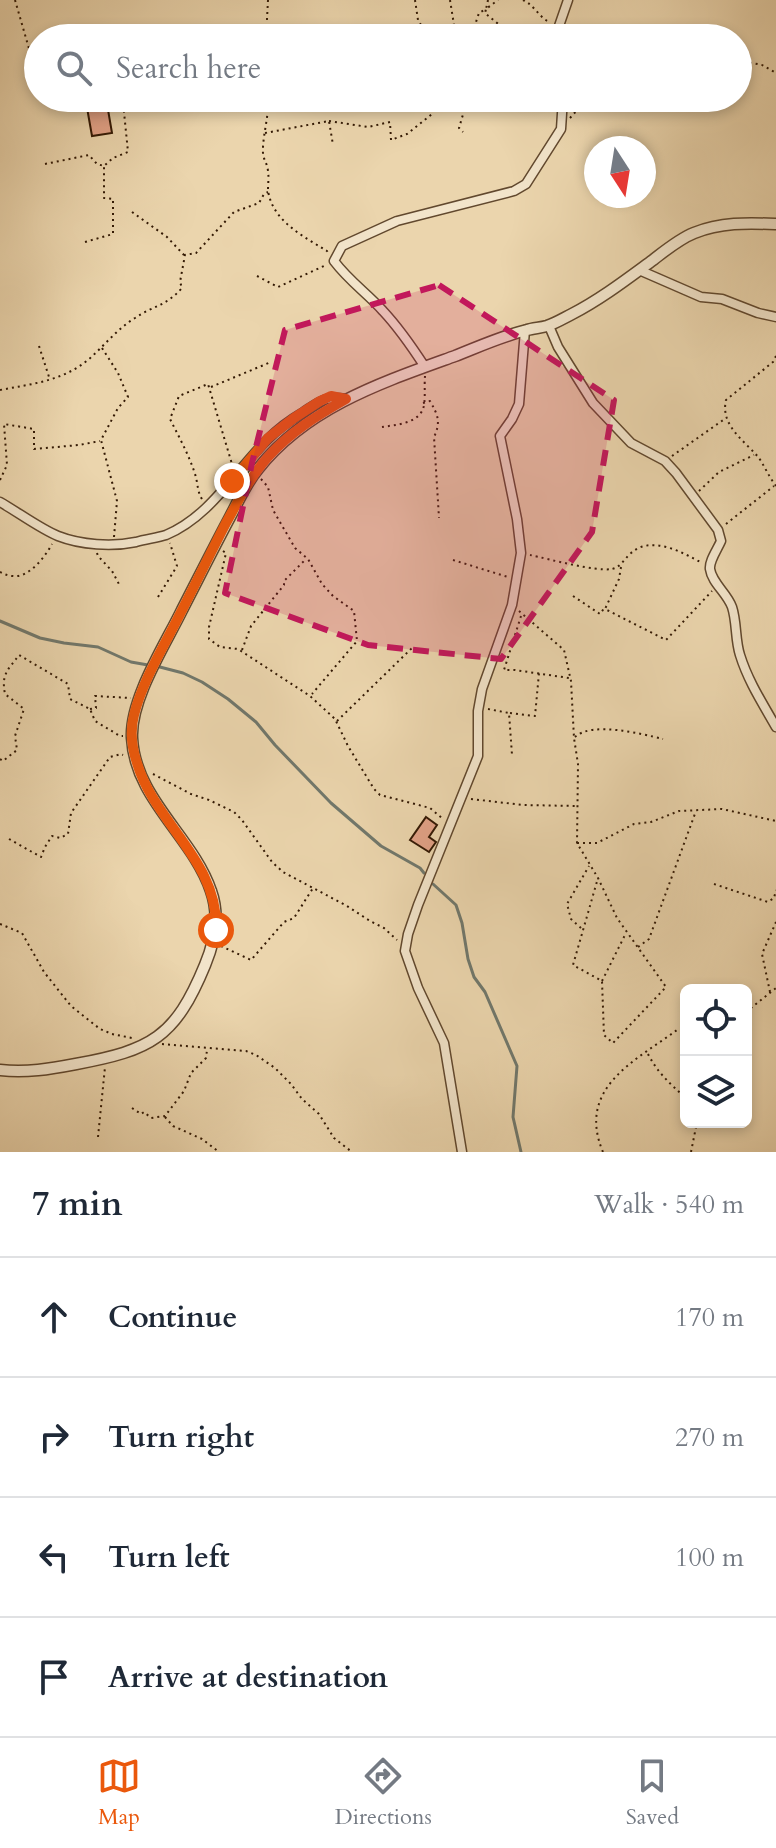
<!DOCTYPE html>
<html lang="en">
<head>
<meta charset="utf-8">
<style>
	:root { --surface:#fff; --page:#f6f6f7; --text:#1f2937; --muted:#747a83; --line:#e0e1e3; --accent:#ea580c }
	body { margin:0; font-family:Cardo,serif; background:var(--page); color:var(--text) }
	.controls { position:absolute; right:24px; bottom:24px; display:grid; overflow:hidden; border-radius:12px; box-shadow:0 4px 12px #0003 }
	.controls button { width:72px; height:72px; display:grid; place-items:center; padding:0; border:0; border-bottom:2px solid var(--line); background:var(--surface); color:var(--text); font:40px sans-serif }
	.compass { position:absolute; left:584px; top:136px; width:72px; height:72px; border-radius:50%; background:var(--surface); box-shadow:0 4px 12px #0003; rotate:168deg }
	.stop { position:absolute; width:24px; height:24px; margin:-18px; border:6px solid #ea580c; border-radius:50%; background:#fff }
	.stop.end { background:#ea580c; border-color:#fff; box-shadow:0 2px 8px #0008 }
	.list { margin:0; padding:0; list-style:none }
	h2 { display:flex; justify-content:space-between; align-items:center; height:104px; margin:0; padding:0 32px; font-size:34px }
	h2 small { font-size:26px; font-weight:400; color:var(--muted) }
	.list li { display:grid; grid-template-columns:52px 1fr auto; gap:24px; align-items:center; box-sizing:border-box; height:120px; padding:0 32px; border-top:2px solid var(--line) }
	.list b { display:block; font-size:30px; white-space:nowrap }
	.list em { font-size:26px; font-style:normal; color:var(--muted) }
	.icon { flex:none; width:44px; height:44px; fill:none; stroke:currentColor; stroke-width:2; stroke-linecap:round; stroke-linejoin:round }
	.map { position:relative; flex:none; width:776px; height:1152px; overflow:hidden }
	.search { position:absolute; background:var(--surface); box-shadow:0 4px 12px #0003; left:24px; right:24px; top:24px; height:88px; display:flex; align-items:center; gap:20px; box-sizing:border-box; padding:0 28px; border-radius:44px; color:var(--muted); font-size:30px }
	.sheet { height:584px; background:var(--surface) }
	nav { display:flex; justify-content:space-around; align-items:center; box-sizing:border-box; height:112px; border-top:2px solid var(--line); background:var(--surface); font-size:22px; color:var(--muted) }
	nav a { display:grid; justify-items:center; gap:4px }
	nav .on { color:var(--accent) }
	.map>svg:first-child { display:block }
</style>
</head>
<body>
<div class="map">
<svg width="776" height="1152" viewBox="0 0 776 1152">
	<rect width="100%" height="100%" fill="#ebd5ad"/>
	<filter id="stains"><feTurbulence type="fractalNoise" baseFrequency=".0025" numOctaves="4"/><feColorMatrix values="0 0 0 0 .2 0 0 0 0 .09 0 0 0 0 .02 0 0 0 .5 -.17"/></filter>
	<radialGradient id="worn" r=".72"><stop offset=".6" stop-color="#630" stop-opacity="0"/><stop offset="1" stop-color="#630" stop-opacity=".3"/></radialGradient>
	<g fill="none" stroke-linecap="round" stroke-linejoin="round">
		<path stroke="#71786c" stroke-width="3" d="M0,621l40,17 24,5 34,4 33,15 17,3
			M156,666l27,7 19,9 26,17 28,23 19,23 56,58 50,43 39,22 4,5
			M433,884l23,21 6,18 6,36 6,18 11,15 32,74 -4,51 8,35"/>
	</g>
	<path fill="#e2a287" stroke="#331904" stroke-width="2" d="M106,98l6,35 -20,3 -6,-34z
		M426,817l11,8 -8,12 7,5 -7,10 -19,-12z"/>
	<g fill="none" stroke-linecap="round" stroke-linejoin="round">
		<defs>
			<path id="minor" d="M561,38l-2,-12 9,-26
				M639,270l62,27 21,2 36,14 18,4
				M549,326l9,21 35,56 38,40 34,18 11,12 42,57 3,11c-4,9 -12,20 -11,28 2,14 17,24 22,38 5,15 3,33 8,48 8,26 23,49 36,72
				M425,367c-13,-20 -26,-39 -42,-56 -16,-18 -33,-29 -49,-50l8,-15 55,-25 117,-30 12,-7 35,-55 2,-31
				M0,502c16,9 42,28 58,34 23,9 54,11 78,6 10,-3 21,-4 30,-7 45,-19 69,-64 102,-96 10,-10 22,-19 34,-26 17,-11 23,-18 44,-14
				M462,1152l-18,-109 -26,-55 -13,-37 3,-17 10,-29 60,-149v-45l4,-22 30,-84 9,-52 -4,-34 -17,-83 12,-17 7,-15 6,-74"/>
			<path id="tertiary" d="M0,1070c26,3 50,-1 76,-6 75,-14 99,-26 129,-99 10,-24 15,-49 6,-74 -18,-54 -76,-92 -79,-153 -2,-39 33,-93 50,-128 16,-31 32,-63 48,-93 9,-17 16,-34 28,-48 49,-62 125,-87 197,-113 23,-9 47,-20 72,-26 6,-2 13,-2 20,-4 9,-3 17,-8 25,-12 29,-15 55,-35 81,-54 13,-10 26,-21 41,-27 27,-11 53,-10 82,-9"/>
		</defs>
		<use href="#minor" stroke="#61482e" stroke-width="11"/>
		<use href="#tertiary" stroke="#61482e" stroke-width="13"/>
		<path stroke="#331904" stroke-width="2" stroke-dasharray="2 4" stroke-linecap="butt" d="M15,0l23,80
			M415,0l3,20 11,18
			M450,0l4,25 10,7 11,-7 4,-12 7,-4 -1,4 30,25
			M488,0l-2,9 12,-9
			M523,0c11,5 16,17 26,22
			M454,26l2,12
			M266,38l2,-38
			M738,60l24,5 14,8
			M48,98l3,3 16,-3
			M268,98c1,17 -4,32 -5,49 -1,13 4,14 5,24 1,6 0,13 0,19 4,31 35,46 59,61l2,3
			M461,98l3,13 -5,17 4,4
			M570,118l18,-20
			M329,121l39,6 22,-5 1,18 16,-6 25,-20
			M265,133l64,-12 4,24
			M45,164l44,-9 8,9 7,2 9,-8 15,-6 -5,-50 -14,-4
			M132,212l35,25 17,18
			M85,242l28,-8v-35l-9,-1v-31
			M257,276l21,11 48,-22
			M39,346l11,34
			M102,348l16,25 10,24 -10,11 -17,32 16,61 -3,36
			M776,356l-3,6 -47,38c-6,26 19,41 33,58 6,9 10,19 17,28
			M211,387l60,-25
			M0,390c32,-6 62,-9 88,-30 16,-14 29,-31 47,-42 19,-13 30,-11 47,-30l-2,-6 5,-27 11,-2 38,-41 25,-9 5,-9 4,-2
			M423,403l7,-2c8,14 11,21 4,36l5,81
			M382,427c12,-2 35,-3 41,-18 3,-8 1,-23 2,-33
			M672,456l54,-38
			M261,479l7,8 5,23 22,38 13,11 14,25 11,12 21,15 3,30 -45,53
			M0,480l7,-15 -3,-41 30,5v20l45,-4 21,-4
			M699,491l20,-19 35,-17
			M202,499c-5,-8 -4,-16 -7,-25 -6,-19 -16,-37 -25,-55l9,-23 29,-12 24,80
			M726,524l48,-38
			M223,551l3,2 -17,74v12l11,8 18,2 72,47 25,23 13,27 26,43 6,6 50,13 13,11
			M97,553l1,3 14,15 8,15
			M530,555c19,4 66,17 82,14 9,-2 12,-10 19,-16 20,-18 51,-1 71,10
			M453,560l55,17
			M621,567l-2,12 -14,30 61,31 46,-49
			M0,572c4,2 8,4 13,4 16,2 32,-19 39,-32
			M573,596l27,18 5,-7
			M158,597l19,-31 -7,-23
			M519,611l45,39 7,31 3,57 4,26 -1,79 21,35 19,40 49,69 -53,56 -9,-8 -2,-54 -29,-16 25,-87
			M521,616l-17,54h11l54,8
			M242,650l9,-24 33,-41v-4l22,-22
			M90,709l6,-1 -1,-12 36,2
			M488,709l21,4 3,42
			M510,713l25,3 4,-43
			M337,721l76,-74
			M575,737c17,-16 67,-3 88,2
			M0,759l3,2 14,-11 -2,-14 9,-27 -19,-15c-4,-20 3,-24 14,-39l49,29 2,15 20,10 5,12 25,15h3
			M153,774l38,20 18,6 25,12 8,8 30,42 11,10 64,34 23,15 14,7 13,12
			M471,799l52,6 53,1
			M9,839l32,18 4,-10 7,-11 8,2 8,-4 3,-21 39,-56 11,-3 2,1
			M577,843h20l37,-19 17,-2 28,-11 43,-2 54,12
			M714,884l54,18 6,-4 2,-8
			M0,924l22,9 22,39 27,34 29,23 12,5 20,4
			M581,928l-10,-9 -4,-15 22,-38
			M221,946l30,14 33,-38 10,-4 19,-30
			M638,947l11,-8 47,-128
			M602,981l24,-48
			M770,992l-8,-38 14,-32
			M746,1012l30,-24
			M162,1044l84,7 10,4 19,13 16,16 11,15 17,15 15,24 18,14
			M648,1054c9,18 22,30 38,44
			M132,1108l9,6 3,-2 7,6 14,-2 19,-25 7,-18 15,-15 1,-8
			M165,1117l8,9 29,13 17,13
			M98,1137l7,-70
			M603,1152c-27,-64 32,-91 74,-122l5,1 4,3
			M691,1152l6,-30"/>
		<use href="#minor" stroke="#f2e4ca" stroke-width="8"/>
		<use href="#tertiary" stroke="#f2e4ca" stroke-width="10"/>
	</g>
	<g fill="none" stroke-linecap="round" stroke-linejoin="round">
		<path stroke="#ea580c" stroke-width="10" d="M216,930c3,-69 -61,-106 -79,-167 -5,-15 -7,-33 -3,-48 8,-33 30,-69 45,-99 16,-31 31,-62 47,-93 13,-23 24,-46 42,-66 22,-25 50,-42 78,-58l-15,-3 -11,5 -26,17 -26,20 -36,43"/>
	</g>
	<path fill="#c2185b" fill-opacity="0.2" stroke="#c2185b" stroke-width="6" stroke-dasharray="16 10" stroke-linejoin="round" d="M439,285l175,115 -22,132 -91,127 -133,-14 -143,-52 27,-130 33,-133z"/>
	<rect width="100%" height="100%" filter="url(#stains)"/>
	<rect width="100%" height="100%" fill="url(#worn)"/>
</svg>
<div class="controls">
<button><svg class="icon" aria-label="locate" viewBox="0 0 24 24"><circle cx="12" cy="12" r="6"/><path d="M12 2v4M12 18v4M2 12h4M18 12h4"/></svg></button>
<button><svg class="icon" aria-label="layers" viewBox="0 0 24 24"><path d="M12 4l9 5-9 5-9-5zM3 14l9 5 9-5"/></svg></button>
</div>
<svg class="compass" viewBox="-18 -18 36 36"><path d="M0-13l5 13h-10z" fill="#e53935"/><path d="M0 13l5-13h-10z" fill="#747a83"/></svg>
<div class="stop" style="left:216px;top:930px"></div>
<div class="stop end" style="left:232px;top:481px"></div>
<div class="search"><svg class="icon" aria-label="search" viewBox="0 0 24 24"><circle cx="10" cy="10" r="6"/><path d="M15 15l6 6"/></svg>Search here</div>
</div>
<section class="sheet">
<h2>7 min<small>Walk · 540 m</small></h2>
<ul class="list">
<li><svg class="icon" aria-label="ahead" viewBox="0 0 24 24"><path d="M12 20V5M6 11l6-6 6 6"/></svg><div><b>Continue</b></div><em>170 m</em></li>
<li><svg class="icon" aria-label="right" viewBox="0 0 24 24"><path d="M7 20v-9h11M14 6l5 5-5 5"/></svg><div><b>Turn right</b></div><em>270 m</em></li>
<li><svg class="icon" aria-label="left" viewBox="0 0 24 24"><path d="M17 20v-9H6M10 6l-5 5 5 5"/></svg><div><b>Turn left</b></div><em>100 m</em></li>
<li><svg class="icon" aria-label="arrive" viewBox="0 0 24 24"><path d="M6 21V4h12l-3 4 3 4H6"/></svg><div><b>Arrive at destination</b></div></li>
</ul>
</section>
<nav>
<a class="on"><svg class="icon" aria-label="map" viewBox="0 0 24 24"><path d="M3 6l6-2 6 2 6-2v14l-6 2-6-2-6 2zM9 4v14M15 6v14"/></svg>Map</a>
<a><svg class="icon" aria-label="directions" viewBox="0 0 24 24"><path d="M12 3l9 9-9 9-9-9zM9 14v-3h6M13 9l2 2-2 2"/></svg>Directions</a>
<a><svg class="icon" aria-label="saved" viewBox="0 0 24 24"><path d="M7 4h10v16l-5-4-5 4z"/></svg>Saved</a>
</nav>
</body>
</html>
